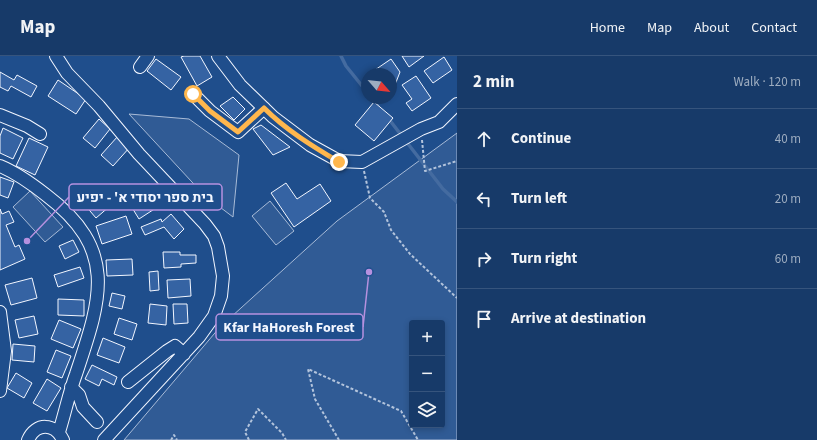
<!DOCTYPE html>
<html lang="en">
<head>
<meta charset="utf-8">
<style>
	:root { --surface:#173a69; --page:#20416f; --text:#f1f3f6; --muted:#9eadc0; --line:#36547d }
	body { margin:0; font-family:"Source Sans 3",Heebo,sans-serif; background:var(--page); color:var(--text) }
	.controls { position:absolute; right:12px; bottom:12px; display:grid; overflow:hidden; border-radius:4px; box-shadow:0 2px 6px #0003 }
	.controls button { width:36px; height:36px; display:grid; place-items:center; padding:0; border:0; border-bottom:1px solid var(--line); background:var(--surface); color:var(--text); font:20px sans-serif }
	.compass { position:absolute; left:361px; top:12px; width:36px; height:36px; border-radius:50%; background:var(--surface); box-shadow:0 2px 6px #0003; rotate:118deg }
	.stop { position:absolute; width:12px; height:12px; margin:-9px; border:3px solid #ffb74d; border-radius:50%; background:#fff }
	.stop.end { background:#ffb74d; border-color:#fff; box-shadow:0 1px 4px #0008 }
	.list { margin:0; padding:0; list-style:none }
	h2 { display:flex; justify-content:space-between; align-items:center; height:52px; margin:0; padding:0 16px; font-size:17px }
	h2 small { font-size:13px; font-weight:400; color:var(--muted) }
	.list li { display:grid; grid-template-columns:26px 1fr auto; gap:12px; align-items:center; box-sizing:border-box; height:60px; padding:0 16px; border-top:1px solid var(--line) }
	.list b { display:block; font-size:15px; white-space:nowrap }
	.list em { font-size:13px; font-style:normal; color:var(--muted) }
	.icon { flex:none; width:22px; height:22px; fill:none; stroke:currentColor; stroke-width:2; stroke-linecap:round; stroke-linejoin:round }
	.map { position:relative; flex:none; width:457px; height:384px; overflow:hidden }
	header { display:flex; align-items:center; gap:24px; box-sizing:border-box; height:56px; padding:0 20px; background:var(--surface); border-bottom:1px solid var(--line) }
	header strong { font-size:19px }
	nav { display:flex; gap:22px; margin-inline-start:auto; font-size:14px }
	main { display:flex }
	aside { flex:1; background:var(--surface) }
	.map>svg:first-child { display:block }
</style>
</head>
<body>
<header>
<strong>Map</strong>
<nav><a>Home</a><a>Map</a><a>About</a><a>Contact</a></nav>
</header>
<main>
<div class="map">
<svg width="457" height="384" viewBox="0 0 457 384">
	<rect width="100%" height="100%" fill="#1f4e8c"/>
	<path fill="#305b95" stroke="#a8bbd7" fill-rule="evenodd" d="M129,58l60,5 50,36 -6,62 -29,-22z
		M457,77v307h-333l96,-113 117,-106zM412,267h30v102h-30z
		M30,135l33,36 -18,15 -32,-35z
		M270,145l24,30 -18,14 -24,-29z"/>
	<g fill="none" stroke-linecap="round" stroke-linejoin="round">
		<path stroke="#446ba0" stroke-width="3.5" d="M341,0l5,10 21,26
			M372,42l8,11
			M388,62l55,71 14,13"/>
	</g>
	<path fill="#3563a3" stroke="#f2f6ff" d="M184,0h16l12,21 -15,9 -16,-29z
		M402,0h22l-15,11z
		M444,1l8,13 -19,13 -9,-12z
		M156,3l25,18 -10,13 -24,-19z
		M391,3l9,13 -9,23v-21h-22z
		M0,16l14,8 3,-5 20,11 -6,11 -20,-11 -3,5 -8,-4z
		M416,20l15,22 -19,13 -6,-8 6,-4 -10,-14z
		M58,24l28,19 -10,15 -28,-18z
		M233,41l12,12 -11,11 -14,-14z
		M374,46l19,16 -19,23 -19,-16z
		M99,63l11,10 -15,19 -12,-10z
		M261,69l29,22 -17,8 -20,-26z
		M3,72l20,10 -10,21 -13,-6v-17z
		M118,80l12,11 -17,19 -12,-11z
		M29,82l19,9 -13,28 -19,-9z
		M0,121l14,5 -6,16 -8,-3z
		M286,127l11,16 23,-15 11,17 -37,26 -23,-34z
		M105,130l12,14 -21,18 -12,-14z
		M150,137l9,13 -20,13 -8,-13z
		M0,153l2,5 7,-3 5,11 -8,3 9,22 4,-2 6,14 -25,11z
		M171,158l13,15 -10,10 -10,-12 -19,8 -4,-8 20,-8 1,3z
		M126,160l6,18 -30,10 -6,-18z
		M73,184l6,12 -14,7 -6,-13z
		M163,196h17v3h16v8l-15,1v3l-17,1z
		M132,203l1,16 -26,1 -1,-16z
		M80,211l4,11 -26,9 -4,-12z
		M158,215l1,19 -9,1 -1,-19z
		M32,222l5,20 -26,7 -6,-20z
		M190,223l1,17 -23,2 -1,-18z
		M112,237l13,3 -3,13 -13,-3z
		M58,243l26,1v16l-26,-1z
		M150,248l17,2 -1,19 -18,-2z
		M173,248h14l1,19 -14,1z
		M34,260l4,18 -19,4 -4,-18z
		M119,262l18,6 -5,16 -18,-6z
		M59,264l22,9 -8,19 -22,-9z
		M103,282l22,9 -6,16 -22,-8z
		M13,288l22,2 -1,16 -22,-2z
		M56,294l15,6 -9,22 -15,-6z
		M92,309l25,12 -3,8 -12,-6 -3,7 -14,-7z
		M16,317l16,10 -8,15 -17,-10z
		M47,323l14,9 -14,23 -14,-8z"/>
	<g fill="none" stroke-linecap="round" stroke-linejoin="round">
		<defs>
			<path id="minor" d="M56,0l11,17 32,33 40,48 66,70 9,12 4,11 5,29 -2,20 -7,20 -15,21 -95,103
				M218,0l22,29 33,32 37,28 29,16 23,1 59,-33 18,-7 18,-18
				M140,11l8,-11
				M193,38l17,17 28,21 26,-24
				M0,59l27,11 13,8
				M0,110c17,7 32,18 46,29 73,55 55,104 30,179 -7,19 -11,39 -17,58
				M0,256l5,39 -5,40
				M128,326l39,-31 8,-5 9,8
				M71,331l8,8 4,12 14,15
				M28,384c8,-18 27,-17 35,0"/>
		</defs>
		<use href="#minor" stroke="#f2f6ff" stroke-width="14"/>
		<path stroke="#b3c4dc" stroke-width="2" stroke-dasharray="3 2" stroke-linecap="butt" d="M422,84l3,31 32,-10
			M364,115l6,27 14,14 7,18 19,24 47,44
			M171,384l3,-5 3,5
			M249,384l-4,-8 13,-23 24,24 4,7
			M339,384l-24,-41 -7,-30 93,42 17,29"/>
		<use href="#minor" stroke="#1f4e8c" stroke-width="12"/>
	</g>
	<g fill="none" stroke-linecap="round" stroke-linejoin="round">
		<path stroke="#ffb74d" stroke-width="5" d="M193,38l17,17 28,21 26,-24c22,22 48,38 75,54"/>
	</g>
	<path fill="none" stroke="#b691df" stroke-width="1.5" d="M27 185L69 141M369 216L363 271"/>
	<g fill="#b691df" stroke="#1f4e8c" stroke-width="1.5">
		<circle cx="27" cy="185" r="4"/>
		<circle cx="369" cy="216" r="4"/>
	</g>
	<g fill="#1f4e8c" stroke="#b691df" stroke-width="1.5">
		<rect x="69" y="128" width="153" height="26" rx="4"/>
		<rect x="216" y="258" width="147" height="26" rx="4"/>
	</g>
	<g font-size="14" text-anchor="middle" font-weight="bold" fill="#f2f6ff">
		<text x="145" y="146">בית ספר יסודי א' - יפיע</text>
		<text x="289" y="276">Kfar HaHoresh Forest</text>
	</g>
</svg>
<div class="controls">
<button>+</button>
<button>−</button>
<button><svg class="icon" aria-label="layers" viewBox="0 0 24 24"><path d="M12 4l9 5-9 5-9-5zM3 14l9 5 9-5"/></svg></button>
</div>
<svg class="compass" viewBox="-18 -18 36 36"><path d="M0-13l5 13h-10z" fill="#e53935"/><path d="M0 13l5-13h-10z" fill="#9eadc0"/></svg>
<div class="stop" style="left:193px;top:38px"></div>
<div class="stop end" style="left:339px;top:106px"></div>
</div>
<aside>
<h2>2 min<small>Walk · 120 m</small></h2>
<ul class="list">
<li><svg class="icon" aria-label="ahead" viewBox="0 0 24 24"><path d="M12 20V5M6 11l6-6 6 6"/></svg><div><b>Continue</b></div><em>40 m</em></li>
<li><svg class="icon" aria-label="left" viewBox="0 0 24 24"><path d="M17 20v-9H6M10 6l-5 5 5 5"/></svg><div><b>Turn left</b></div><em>20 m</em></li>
<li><svg class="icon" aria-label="right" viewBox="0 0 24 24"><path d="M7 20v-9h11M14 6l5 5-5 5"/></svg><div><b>Turn right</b></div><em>60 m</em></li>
<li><svg class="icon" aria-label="arrive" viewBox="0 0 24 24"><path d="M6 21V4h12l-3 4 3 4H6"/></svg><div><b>Arrive at destination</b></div></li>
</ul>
</aside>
</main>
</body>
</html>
